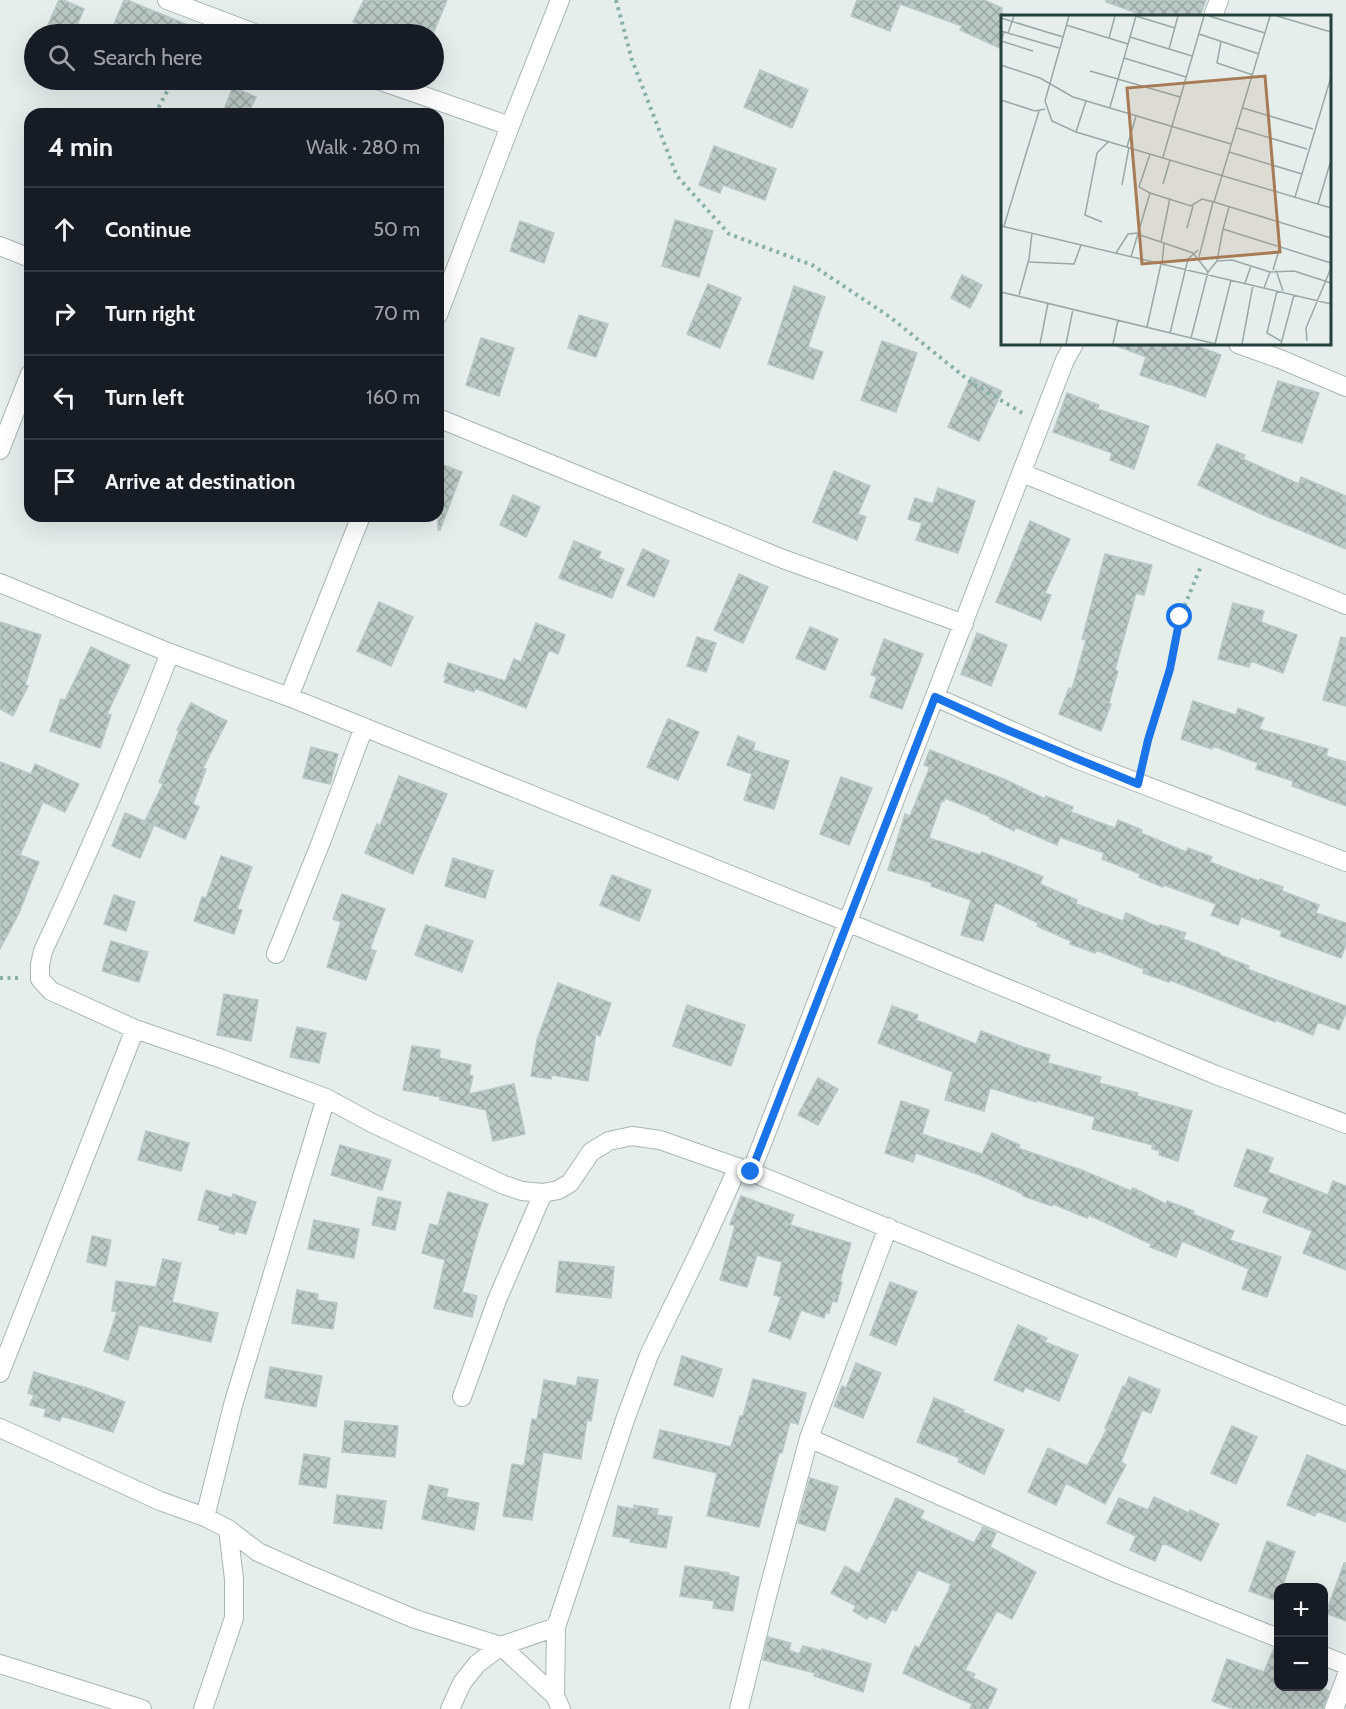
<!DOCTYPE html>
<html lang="en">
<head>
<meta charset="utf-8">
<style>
	:root { --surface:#171b24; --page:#242831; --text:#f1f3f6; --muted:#9ea1a6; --line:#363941 }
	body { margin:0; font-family:Cabin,sans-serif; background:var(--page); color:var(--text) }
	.controls { position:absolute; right:18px; bottom:18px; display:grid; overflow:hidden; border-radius:12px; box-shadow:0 6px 24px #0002 }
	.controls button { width:54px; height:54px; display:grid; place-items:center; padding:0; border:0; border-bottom:2px solid var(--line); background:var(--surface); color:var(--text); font:30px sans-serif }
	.stop { position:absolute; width:18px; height:18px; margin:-14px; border:4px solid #1a73e8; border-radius:50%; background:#fff }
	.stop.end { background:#1a73e8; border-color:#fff; box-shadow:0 2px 6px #0008 }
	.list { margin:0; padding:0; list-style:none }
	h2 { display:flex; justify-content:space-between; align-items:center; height:78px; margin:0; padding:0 24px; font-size:26px }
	h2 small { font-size:20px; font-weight:400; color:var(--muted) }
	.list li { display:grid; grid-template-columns:39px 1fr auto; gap:18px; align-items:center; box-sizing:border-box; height:84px; padding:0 24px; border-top:2px solid var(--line) }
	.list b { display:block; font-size:22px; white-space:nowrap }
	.list em { font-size:20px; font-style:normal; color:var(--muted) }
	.icon { flex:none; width:33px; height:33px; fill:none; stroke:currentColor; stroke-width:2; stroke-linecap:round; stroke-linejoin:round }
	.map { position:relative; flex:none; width:1346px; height:1709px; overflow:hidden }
	.search { position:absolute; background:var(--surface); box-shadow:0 6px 24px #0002; left:24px; top:24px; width:420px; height:66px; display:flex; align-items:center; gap:15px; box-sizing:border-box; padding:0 21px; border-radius:33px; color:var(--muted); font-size:22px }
	.panel { position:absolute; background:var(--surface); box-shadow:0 6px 24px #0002; left:24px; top:108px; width:420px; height:414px; border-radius:18px }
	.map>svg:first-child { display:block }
</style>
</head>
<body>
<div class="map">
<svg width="1346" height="1709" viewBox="0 0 1346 1709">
	<defs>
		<pattern id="building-cross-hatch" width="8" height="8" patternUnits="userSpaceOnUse" patternTransform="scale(1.5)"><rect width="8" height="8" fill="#bbc9c5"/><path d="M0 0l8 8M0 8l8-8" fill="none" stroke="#98a5a1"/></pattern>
	</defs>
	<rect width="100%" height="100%" fill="#e6eeec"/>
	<path fill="url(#building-cross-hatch)" stroke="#b8c8c4" stroke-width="1.5" d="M59,0h4l21,9 -11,25h-29z
		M124,0h3l83,34h-100z
		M364,0h83l-14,34h-54l-26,-12z
		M857,0h127l18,8v41l-42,-19 2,-4 -62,-22 -10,27 -39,-15z
		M1106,0h100l-6,16h-55l-39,-14z
		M760,70l48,20 -16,38 -48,-21z
		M233,87l23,10 -8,17h-26z
		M714,146l62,23 -11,31 -42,-15 -3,8 -21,-8z
		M675,220l38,11 -14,46 -37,-11z
		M520,221l34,12 -10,30 -34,-12z
		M962,275l20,10 -12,23 -19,-10z
		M708,284l33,14 -21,50 -33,-14z
		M794,286l31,11 -17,50 15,5 -10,27 -45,-15z
		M579,315l29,9 -12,33 -28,-9z
		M481,338l33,10 -15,48 -33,-11z
		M882,341l35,12 -21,59 -35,-12z
		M1115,344h77l29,11 -16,42 -38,-14v1l-27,-9 6,-18 -32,-12z
		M971,377l31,14 -23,50 -31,-14z
		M1278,381l41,12 -17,50 -40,-12z
		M1067,393l32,12 -2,4 52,17 -15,43 -24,-9 2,-7 -59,-21z
		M1217,444l28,11 -2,4 56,25 2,-7 45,19v53l-85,-35 -63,-29z
		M438,463l24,9 -22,58h-2z
		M834,471l36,15 -12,28 8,3 -9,23 -44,-18z
		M938,488l37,13 -17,52 -42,-13 6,-17 -14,-4 7,-21 18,6z
		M513,495l27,12 -14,30 -26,-12z
		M1030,521l40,18 -25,54 6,2 -10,25 -45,-18z
		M574,541l27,11 -3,6 26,11 -12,29 -53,-20z
		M643,549l26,12 -15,36 -27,-12z
		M1105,554l47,11 -8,30 -8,-2 -21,77 3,1 -9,32 2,1 -10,27 -42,-17 10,-26 3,1 14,-49 -4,-1z
		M739,574l29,13 -25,56 -29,-13z
		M379,602l34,15 -22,49 -34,-15z
		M1233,603l31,8 -3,11 36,13 -14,38 -32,-12 -2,6 -31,-8z
		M0,622l41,13 -16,50 3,1 -15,30 -13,-7z
		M536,623l29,12 -7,19 -9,-4 -23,58 -51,-20 -1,4 -30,-10 2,-5 -2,-1 4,-13 57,18 9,-22 7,3z
		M810,627l28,12 -13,31 -29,-12z
		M977,633l30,12 -16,41 -30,-12z
		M697,637l19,6 -10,29 -19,-6z
		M1341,637l5,1v68l-23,-6z
		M884,639l39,15 -21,55 -32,-12 7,-20 -6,-2z
		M91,647l39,18 -23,49 4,1 -11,33 -50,-17 11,-32 4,1z
		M1193,701l43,14 2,-7 26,10 -5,11 69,20 -2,7 20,6v44l-54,-20 1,-5 -37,-12 2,-6 -45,-17 -1,3 -31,-10z
		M191,703l36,18 -24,47 3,1 -13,35 6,3 -14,32 -40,-18 18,-37 -4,-2 20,-51 -2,-1z
		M668,719l31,13 -21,48 -31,-13z
		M738,736l17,7 -2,7 36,11 -15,48 -30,-9 8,-26 -25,-9z
		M311,747l27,7 -8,30 -27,-6z
		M930,750l76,30 39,19 1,-3 27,11 -2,5 44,16 3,-8 24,10 -1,3 45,19 2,-4 24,9 -2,5 49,19 1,-2 23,8 -1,4 37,14 -3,8 30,10v21l-5,14 -61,-22 2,-5 -41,-14 -3,8 -27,-10 5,-11 -52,-19 -1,2 -24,-10 1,-3 -38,-15 2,-6 -44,-16 -3,8 -42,-18 -1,4 -24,-12 1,-2 -46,-19 -1,3 -2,-1 -13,38 51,17 2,-3 43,17 18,8 -3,7 37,16 -1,4 47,17 3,-8 33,14 1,-2 26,8 -3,6 37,14v2l29,11 -2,3 99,37v6l-7,18 -21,-8 -5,13 -37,-15 -1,2 -105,-42 -1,2 -26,-9 1,-4 -48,-19 -1,3 -25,-9 1,-3 -34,-15 1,-3 -43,-21 -12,39 -22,-6 10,-35 -40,-14 1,-3 -44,-13 17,-56 5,2 20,-49 -6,-2z
		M0,762l31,12 4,-10 44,20 -14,28 -22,-10 -23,53 19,7 -20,51 -19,36z
		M399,776l48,18 -34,80 -48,-21 12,-29 3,2z
		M841,777l31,11 -23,57 -29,-11z
		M125,813l29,12 -14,33 -28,-12z
		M221,856l31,11 -15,42 5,1 -8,24 -40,-13 8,-24 4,1z
		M453,858l40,13 -8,27 -40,-12z
		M612,875l39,15 -12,31 -39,-16z
		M342,894l43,15 -15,40 6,2 -10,29 -39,-13 14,-45 -8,-3z
		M114,895l21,7 -9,29 -22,-7z
		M426,925l47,16 -11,31 -47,-17z
		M111,941l37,11 -9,30 -37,-11z
		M558,983l53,20 -11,33 -4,-2 -8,47 -36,-6 -1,4 -20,-3 6,-36z
		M224,994l34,6 -7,41 -34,-6z
		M687,1005l58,20 -14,41 -58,-20z
		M892,1006l26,9 -2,5 60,24 5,-13 42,16 27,8 -2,8 53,14 -2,6 39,10 -1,3 55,15 -14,50 -19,-6 1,-4 -8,-2 1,-4 -61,-16 3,-12 -59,-17v2l-46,-14 -6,23 -39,-11 8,-28 -75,-29z
		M297,1027l29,6 -7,30 -29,-6z
		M412,1046l28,4 -1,8 32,7 -2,10 4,1 -4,18 45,-10 11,50 -32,7 -7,-31 -46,-10v-3l-37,-7z
		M818,1078l20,11 -20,36 -20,-10z
		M901,1101l28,9 -7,24 60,20 10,-21 28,12 -2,3 66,23 47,20 2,-3 33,16 1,-3 27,10 -1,3 41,17 -4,9 51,17 -14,40 -25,-8 7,-20 -67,-28 -6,16 -26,-10 1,-3 -62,-29 -2,3 -34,-14 -1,2 -29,-10v-2l-43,-19 -64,-22 -3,9 -28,-9z
		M146,1131l43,12 -8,28 -43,-11z
		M340,1145l51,15 -9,30 -51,-15z
		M1247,1149l26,9 -5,14 60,23 5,-14 13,5v84l-43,-17 9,-22 -49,-19 6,-14 -35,-12z
		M206,1190l26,8 1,-4 23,8 -10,32 -11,-3 -1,3 -15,-4 1,-4 -22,-6z
		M448,1192l40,12 -10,29 -16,59 15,4 -5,21 -38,-9 11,-48 -23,-7 8,-29 8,2z
		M741,1196l53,19 -4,10 61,18 -11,38 2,1 -5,20 -5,-1 -3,12 -3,-1 -2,6 -23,-8 -11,29 -21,-8 12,-34 -7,-2 8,-33 -25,-7 -10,32 -27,-7 15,-54 -5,-2z
		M378,1197l23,5 -6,28 -23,-5z
		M314,1220l45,9 -5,29 -46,-9z
		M92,1236l19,4 -5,26 -19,-4z
		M163,1259l18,4 -9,39 46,11 -7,29 -72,-17 -11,35 -24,-9 13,-39 -5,-1 4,-30 40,6z
		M559,1261l55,6 -3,31 -55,-6z
		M890,1282l27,10 -21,53 -26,-10z
		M297,1290l21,4 -1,6 20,3 -4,26 -41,-6z
		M1018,1325l29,13 -2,4 33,13 -19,46 -34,-14 -2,5 -29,-12z
		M682,1356l40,13 -9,28 -39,-12z
		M856,1363l25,10 -18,45 -29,-12 8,-20 4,2z
		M270,1367l52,9 -6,31 -51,-9z
		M34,1372l56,17 35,13 -12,30 -51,-16 -2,5 -16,-5 2,-7 -16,-4 4,-10 -6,-2z
		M578,1377l20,3 -7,41 -4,-1 -6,39 -38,-7 -11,68 -29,-4 9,-52 12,2 8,-47 5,1 7,-40 32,6z
		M1129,1377l31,13 -9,23 -9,-3 -21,52 5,3 -21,39 -39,-21 -10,22 -28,-13 20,-44 39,18 20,-37 -2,-1 18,-42 2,1z
		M753,1379l53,14 -8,31 -8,-2 -8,31h-3l-20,74 -52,-11 10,-43 -64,-15 7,-28 71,17 9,-31h3z
		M934,1398l30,12 -1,2 41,18 -20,44 -26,-12 2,-4 -43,-16z
		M345,1421l53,5 -3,31 -53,-5z
		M1232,1426l25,11 -21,47 -25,-11z
		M304,1454l26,4 -4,30 -27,-4z
		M1307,1455l39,16v51l-29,-11 -2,5 -28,-11z
		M810,1478l28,9 -13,44 -27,-8z
		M429,1485l19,4 -2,8 33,6 -5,27 -52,-11z
		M337,1495l49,6 -4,28 -48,-6z
		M1154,1497l35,16 1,-3 29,14 -18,37 -38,-18 -8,18 -25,-11 6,-14 -29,-13 12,-25 29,12z
		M896,1498l28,13 -4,7 54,25 9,-16 13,6 -6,14 46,25 -24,47 -15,-8 -32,59 10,4 -2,4 24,11 -9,20h-18l2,-5 -69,-31 12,-27 4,2 31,-60h-1l2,-4 -33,-14 -22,41 -4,-2 -7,14 -16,-8 -2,4 -14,-8 3,-5 -25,-13 14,-27 14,8z
		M634,1505l24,4 -1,6 15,2 -6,31 -36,-6 1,-3 -18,-3 5,-30 16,3z
		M1267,1541l28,11 -13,35h-4l-1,14 -28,-10z
		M1344,1563h2v58l-20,-8z
		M685,1566l44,7v2l10,2 -6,34 -20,-3 1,-7 -34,-5z
		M768,1637l23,6 -2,7 10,4 4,-8 19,5v-2l49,15 -8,28 -49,-16 1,-3 -52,-13z
		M1274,1648l4,1v37h39l12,5 -6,18h-89l-22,-8 15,-42 37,13z"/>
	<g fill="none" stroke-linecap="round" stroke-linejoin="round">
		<defs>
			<path id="minor" d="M167,0l90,34
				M1213,16l6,-16
				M378,80l132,46
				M0,246l30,12
				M438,315l72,-189 50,-126
				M1074,344l-9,16 -314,812 595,244
				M1238,344l42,15 66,28
				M438,418l345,141 181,65
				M0,450l30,-76
				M1022,473l324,132
				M0,583l170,70 119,44 558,225 369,153 130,49
				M289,697l72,-181
				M935,697l141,62 270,103
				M276,954l45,-112 43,-115
				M135,1029l87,30 104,39 46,25 132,62 18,6 21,2 15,-3 12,-7 21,-31 18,-11 23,-5 28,4 91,32
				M326,1098l-93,307 -28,112 23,12 30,23 47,21 110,46 86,27 54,50 6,13
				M888,1227l-79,211 309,136 160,64
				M0,1373l135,-344 -84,-38 -11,-12v-14l3,-14c46,-98 88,-197 127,-298
				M462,1397l35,-97 46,-107
				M0,1428l160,73 45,16
				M1324,1656l22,9
				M0,1664l142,45
				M555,1696l1,-69 69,-207 24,-65 54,-111 35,-77
				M203,1709l31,-91v-39l-6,-50
				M450,1709l12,-26 15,-19 24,-18 55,-19
				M739,1709l28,-113 42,-158
				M1334,1709l12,-32"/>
		</defs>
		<use href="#minor" stroke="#a8b6b4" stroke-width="20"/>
		<path stroke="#88b1aa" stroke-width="4" stroke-dasharray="3 4.5" stroke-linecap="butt" d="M616,0l16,60 45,116 52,58 83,31 78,52 82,66 52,31
			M155,114l18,-34
			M1142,765l6,-25 22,-71 10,-52 21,-51
			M0,978h21"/>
		<use href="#minor" stroke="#fff" stroke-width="18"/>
	</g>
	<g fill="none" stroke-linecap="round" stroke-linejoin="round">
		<path stroke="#1a73e8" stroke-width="8" d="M751,1172l184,-475 70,32 133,55 10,-44 22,-71 10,-52"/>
	</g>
	<g transform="translate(1001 15)">
		<rect width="330" height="330" fill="#e6eeec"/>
		<path fill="none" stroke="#99a8a6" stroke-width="1.5" d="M68,1l-24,85 7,20 24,11 255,76M135,1l39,12M208,1l56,17M269,1l-56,186 117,36M276,1l54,16M0,3l62,19M65,10l62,19M0,16l58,17M3,17l-3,9 32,10M7,18l6,-17M198,19l60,20M129,22l62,19M108,23l6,-22M220,26l-4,22 36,12M168,34l9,-33M123,43l62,19M0,50l39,13 33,19 158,47M89,56l90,26M0,85l34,11 10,-2M109,92l26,-91M242,93l70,21M236,113l70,21M75,117l10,-31M126,132l9,-31M228,137l73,22M162,142l41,-141M162,169l7,-24M121,170l7,-38M149,178l41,13 11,-7 12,3M294,182l36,-120M169,183l-9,44 32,11 15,19 -17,66M317,189l13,-44M228,192l-6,22 108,34M101,207l-17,-7 12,-62 12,-12M0,211l330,78M3,211l35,-115M186,213l6,-22M136,219l24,8M115,238l12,-19 10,-1M130,242l19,-64 -11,-6 11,-33M198,242l14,-55M216,246l15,-1 38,12 -6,16M28,247l45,2 7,-19M161,249l2,-21M272,255l7,-23M275,255l7,21M207,257l9,-11 6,-32M269,257l24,-1 37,12M244,268l6,-17M276,276l-10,42 14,8M0,277l215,52M18,280l10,-36 3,-26M146,312l14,-63M169,318l18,-74 10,-9M306,326l-1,-13 25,-60M39,329l8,-41M65,329l7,-35M112,329l5,-24M214,329l16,-64M241,329l11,-59M280,329l13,-49"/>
		<path fill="#a77b57" fill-opacity="0.15" stroke="#a77b57" stroke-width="3" d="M264,61l15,176 -138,12 -15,-176z"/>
		<rect width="330" height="330" fill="none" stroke="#25403d" stroke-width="3"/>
	</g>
</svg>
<div class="controls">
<button>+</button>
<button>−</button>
</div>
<div class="stop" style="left:1180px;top:617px"></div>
<div class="stop end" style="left:751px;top:1172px"></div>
<div class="search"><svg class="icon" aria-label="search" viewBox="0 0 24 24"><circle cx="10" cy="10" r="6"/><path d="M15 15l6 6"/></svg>Search here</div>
<section class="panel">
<h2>4 min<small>Walk · 280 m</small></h2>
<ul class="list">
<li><svg class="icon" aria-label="ahead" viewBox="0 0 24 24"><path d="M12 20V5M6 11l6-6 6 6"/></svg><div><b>Continue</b></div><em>50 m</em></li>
<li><svg class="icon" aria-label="right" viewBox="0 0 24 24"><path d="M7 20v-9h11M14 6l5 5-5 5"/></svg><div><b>Turn right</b></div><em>70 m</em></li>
<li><svg class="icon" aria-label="left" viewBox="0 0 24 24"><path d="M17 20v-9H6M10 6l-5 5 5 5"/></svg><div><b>Turn left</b></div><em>160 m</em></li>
<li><svg class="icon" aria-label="arrive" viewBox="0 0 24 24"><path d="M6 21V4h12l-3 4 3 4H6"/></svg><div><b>Arrive at destination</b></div></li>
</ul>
</section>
</div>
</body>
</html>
